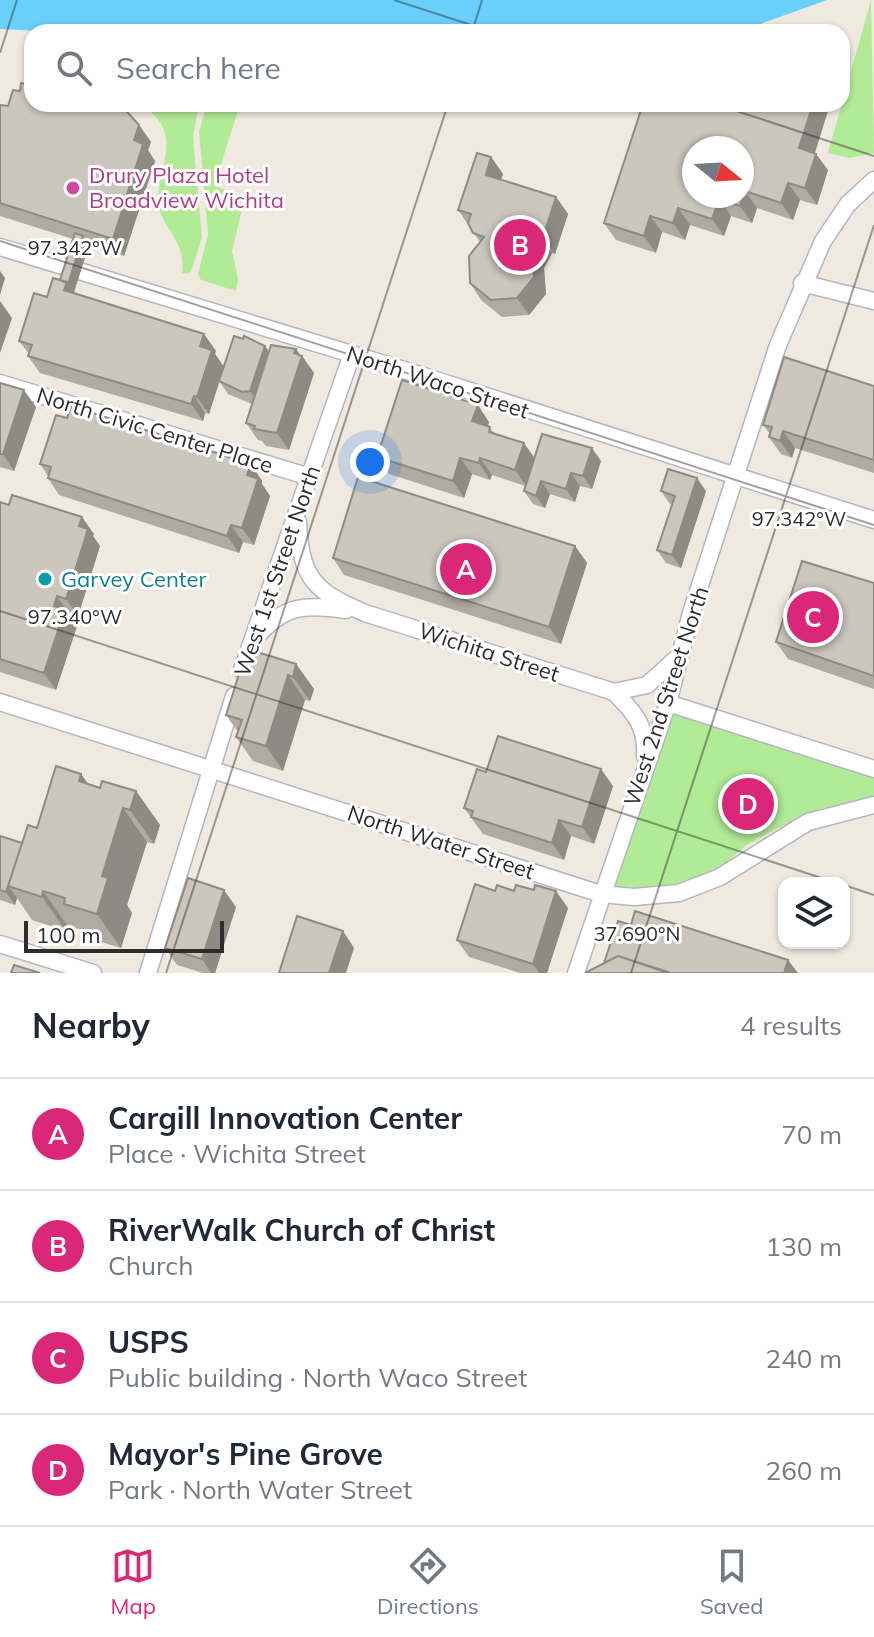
<!DOCTYPE html>
<html lang="en">
<head>
<meta charset="utf-8">
<style>
	:root { --surface:#fff; --page:#f6f6f7; --text:#1f2937; --muted:#747a83; --line:#e0e1e3; --accent:#db2777 }
	body { margin:0; font-family:Mulish,sans-serif; background:var(--page); color:var(--text) }
	.controls { position:absolute; right:24px; bottom:24px; display:grid; overflow:hidden; border-radius:16px; box-shadow:0 2px 6px #0004 }
	.controls button { width:72px; height:72px; display:grid; place-items:center; padding:0; border:0; border-bottom:2px solid var(--line); background:var(--surface); color:var(--text); font:40px sans-serif }
	.compass { position:absolute; left:682px; top:136px; width:72px; height:72px; border-radius:50%; background:var(--surface); box-shadow:0 2px 6px #0004; rotate:108deg }
	.scale { position:absolute; left:24px; bottom:20px; width:200px; box-sizing:border-box; padding-left:8px; border:4px solid #2d2d2d; border-top:0; font-size:22px; line-height:28px; white-space:nowrap; color:#2d2d2d; -webkit-text-stroke:6px #fff; paint-order:stroke }
	.you { position:absolute; left:370px; top:462px; width:28px; height:28px; margin:-20px; border:6px solid #fff; border-radius:50%; background:#1a73e8; box-shadow:0 0 0 12px #1a73e833 }
	.badge { display:grid; place-items:center; width:52px; height:52px; border-radius:50%; background:var(--accent); color:#fff; font-size:26px; font-weight:700 }
	.pin { position:absolute; translate:-50% -50%; border:4px solid #fff; box-shadow:0 2px 8px #0006 }
	.list { margin:0; padding:0; list-style:none }
	h2 { display:flex; justify-content:space-between; align-items:center; height:104px; margin:0; padding:0 32px; font-size:34px }
	h2 small { font-size:26px; font-weight:400; color:var(--muted) }
	.list li { display:grid; grid-template-columns:52px 1fr auto; gap:24px; align-items:center; box-sizing:border-box; height:112px; padding:0 32px; border-top:2px solid var(--line) }
	.list b { display:block; font-size:30px; white-space:nowrap }
	.list p { margin:0; font-size:26px; white-space:nowrap; color:var(--muted) }
	.list em { font-size:26px; font-style:normal; color:var(--muted) }
	.icon { flex:none; width:44px; height:44px; fill:none; stroke:currentColor; stroke-width:2; stroke-linecap:round; stroke-linejoin:round }
	.map { position:relative; flex:none; width:874px; height:973px; overflow:hidden }
	.search { position:absolute; background:var(--surface); box-shadow:0 2px 6px #0004; left:24px; right:24px; top:24px; height:88px; display:flex; align-items:center; gap:20px; box-sizing:border-box; padding:0 28px; border-radius:24px; color:var(--muted); font-size:30px }
	.sheet { height:552px; background:var(--surface) }
	nav { display:flex; justify-content:space-around; align-items:center; box-sizing:border-box; height:112px; border-top:2px solid var(--line); background:var(--surface); font-size:22px; color:var(--muted) }
	nav a { display:grid; justify-items:center; gap:4px }
	nav .on { color:var(--accent) }
	.map>svg:first-child { display:block }
</style>
</head>
<body>
<div class="map">
<svg width="874" height="973" viewBox="0 0 874 973">
	<rect width="100%" height="100%" fill="#f0e9df"/>
	<path fill="#b1eb96" d="M871,0l3,153 -24,5 -22,-5z
		M141,104h58l-6,34 9,99 -11,35 -5,2 -4,-1c4,-30 -15,-40 -24,-66 -3,-41 30,-71 -17,-103z
		M207,104h33l-26,82 31,11 -13,54 6,28 -2,12 -35,-11 -3,-6 10,-40 -9,-103z
		M674,712l200,65v25c-41,4 -86,18 -122,40 -14,8 -24,22 -38,30 -31,18 -67,20 -102,17z"/>
	<path fill="#69d0fb" d="M0,0h827l-89,32h-679l-59,-3z"/>
	<g fill="none" stroke-linecap="round" stroke-linejoin="round">
		<defs>
			<path id="minor" d="M0,247l414,126 460,147
				M802,283l72,18
				M0,383l310,94
				M298,522c3,57 16,69 67,91l249,79c20,20 33,34 31,64
				M256,637c28,-32 48,-33 90,-27
				M242,670l110,-316
				M614,692l33,-7 31,-28
				M0,702l601,192 33,3 45,-4 41,-16 88,-55 66,-17
				M668,703l206,66
				M0,944l93,29
				M148,973l86,-277
				M576,973l92,-270 23,-90 87,-268 45,-104 25,-37 26,-24"/>
		</defs>
		<use href="#minor" stroke="#b3b5c2" stroke-width="19"/>
		<use href="#minor" stroke="#fff" stroke-width="16"/>
	</g>
	<path fill="#afaba3" d="M643,104h187l-15,49 13,17 -11,35 -17,-5 -7,20 -36,-12 -5,15 -21,-7 -7,20 -34,-11 -5,15 -23,-8 -6,21 -40,-13 -12,-17z
		M0,105l139,20 12,17 -3,8 7,11 -31,95 -35,-11 -15,47 142,59 -1,3 9,13 -15,47 -4,-1 -2,8 -163,-48 -12,-17 1,-2 -10,-13 28,-44 13,-17 13,-41 -73,-23z
		M491,157l12,17 -2,6 55,17 12,17 -13,40 -3,-1 -8,15 2,26 -17,21 -27,2 -21,-17 -11,-17 10,-41 -22,-32z
		M265,346l4,6 27,-3 4,6 2,1 12,17 -25,77 -23,-4 -4,-5 -4,-1 -12,-17 6,-19 -24,-10 -9,-13z
		M0,383l36,24 -22,64 -14,-4z
		M874,386v87l-79,-25 -3,10 -11,-4 -12,-17 1,-3 -7,-9z
		M489,422l-1,4 7,8 39,24 67,3 -9,28 -12,-3 -5,16 -25,-8 -5,14 -12,-4 -9,-13 1,-5 -33,-11 -2,5 -18,-6 -8,24 -75,-24 -12,-17z
		M40,464h211l11,17v3l8,12 -16,49 -11,-3 -4,11 -180,-58 -11,-17v-2z
		M661,491h45l-25,77 -15,-5 -9,-13 15,-45 -2,-1z
		M0,502l94,32 -1,2 7,10 -22,70 -9,-3 -1,1 9,12 -21,64 -56,-18z
		M575,546l12,17 -26,81 -217,-69 -11,-17z
		M874,583v106l-86,-30 -12,-17z
		M296,664l18,25 -4,12 -5,-1 -22,71 -30,-10 -17,-24 2,-5 -12,-17z
		M486,772l127,14 -19,58 -23,-8 -7,24 -81,-26 -19,-26z
		M81,774l7,10 12,4 36,3 24,34 -6,19 -7,-2 -20,63 5,8 -11,35 -33,-10 -6,-8 -15,-5 -1,6 -34,-11 -15,-22 -2,7 -15,-5v-64l22,8 15,-16z
		M495,891h19l54,17 -21,65h-27l-51,-16 -12,-17z
		M236,907l-21,66h-12l-26,-8 -12,-17z"/>
	<path fill="#8e8b84" d="M813,104h17l-19,61 -12,-17z
		M139,125l12,17 -3,8 7,11 -31,95 -11,-17 21,-99z
		M816,154l12,16 -11,35 -12,-17z
		M491,157l12,17 -6,17 -11,-16z
		M788,183l12,17 -7,20 -12,-17z
		M745,191l12,17 -5,15 -12,-17z
		M556,197l12,17 -13,40 -12,-17z
		M719,199l12,17 -7,20 -12,-17z
		M678,208l12,17 -5,15 -12,-17z
		M650,216l12,16 -6,21 -12,-17z
		M83,236l6,9 -15,47 5,7 -15,-9z
		M540,236l12,17 -8,15 2,26 -17,21 -12,-17 15,-47z
		M0,271l5,7 -5,17z
		M0,301l12,17 -12,35z
		M204,334l12,17 -1,3 9,13 -15,47 -12,-17 3,-51z
		M265,346l9,13 -15,45 -9,-13z
		M296,349l6,9v-2l12,17 -25,77 -12,-17z
		M24,390l12,17 -22,64 -11,-17z
		M194,396l11,17 -2,8 -12,-17z
		M478,405l11,17 -5,16 -12,-17z
		M783,431l12,17 -3,10 -12,-17z
		M524,443l12,17 -9,27 -12,-17z
		M592,448l9,13 -9,28 -9,-13z
		M460,458l12,16 -8,24 -11,-17z
		M480,458l12,17 -2,5 -11,-17z
		M251,464l11,17v3l8,12 -16,49 -12,-17 5,-53z
		M571,473l9,13 -5,16 -9,-13z
		M697,478l9,13 -25,77 -9,-13z
		M541,481l9,13 -5,14 -9,-12z
		M82,517l12,17 -1,2 7,10 -22,70 -12,-17 13,-73z
		M231,525l12,17 -4,11 -12,-17z
		M575,546l12,17 -26,81 -12,-17z
		M57,596l20,30 -21,64 -12,-17 10,-67z
		M296,664l18,25 -4,12 -17,-24z
		M288,675l17,25 -22,71 -17,-25z
		M601,769l12,17 -19,58 -12,-17z
		M81,774l24,34 -26,-27z
		M136,791l24,34 -6,19 -24,-34z
		M123,808l24,34 -20,63 5,8 -11,35 -24,-34 5,-38z
		M559,820l12,16 -7,24 -12,-17z
		M13,869l-5,17 9,12 -2,7 -9,-13z
		M224,890l12,17 -21,66h-4l-9,-14z
		M43,891l24,34 -1,6 -24,-34z
		M556,891l12,17 -21,65h-8l-6,-9z
		M343,931l11,17 -8,25h-17z
		M788,960l10,13h-14z"/>
	<path fill="#cbc7bd" stroke="#8e8b84" stroke-width="2" fill-rule="evenodd" d="M21,83l11,2v19h88l19,21 -5,15 9,4 -30,95 -113,-36v-98l8,1 5,-16 7,1z
		M643,104h170l-14,44 17,6 -11,34 -17,-5 -7,20 -36,-12 -5,15 -21,-7 -7,20 -34,-11 -5,15 -23,-7 -6,20 -40,-13zM694,148h48v48h-48z
		M477,153l14,4 -5,18 70,22 -13,40 -3,-1 -8,15 2,26 -17,21 -26,2 -21,-17 -1,-27 15,-19 -11,-4 -5,-10 3,-9 -13,-4z
		M75,233l8,3 -15,48 -8,-4z
		M53,278l14,4 -3,8 140,44 -4,12 12,4 -15,47 -3,-1 -3,8 -163,-48 4,-11 -13,-4 15,-48 13,4z
		M234,336l9,3 1,-3 21,10 -15,45 -8,1 -23,-11z
		M271,345l25,4 -2,4 8,3 -25,77 -23,-4 1,-3 -9,-3z
		M784,357l90,29v74l-91,-29 -3,10 -11,-4 3,-10 -9,-2z
		M402,380l76,25 -6,16 18,6 -1,5 35,11 -9,27 -35,-12 -1,5 -19,-5 -7,23 -76,-24z
		M0,383l24,7 -21,64h-3z
		M71,406l180,58 -4,11 11,4 -16,49 -11,-3 -4,11 -179,-58 3,-11 -11,-3 16,-49 11,3z
		M542,434l50,14 -9,28 -12,-3 -5,16 -25,-8 -5,15 -12,-5z
		M668,469l29,9 -25,77 -15,-5 18,-54 -14,-5z
		M358,477l217,69 -26,81 -216,-69z
		M12,495l70,22 -3,9 9,3 -22,70 -9,-3 -3,10 11,3 -21,64 -44,-14v-157l9,3z
		M802,561l72,22v93l-98,-34z
		M247,649l49,15 -3,13 -5,-2 -22,71 -30,-9 6,-17 -16,-5z
		M498,736l103,33 -19,58 -23,-7 -7,23 -81,-26 2,-6 -9,-3 13,-39 9,3z
		M56,766l25,8 -2,7 21,7 2,-7 34,10 -6,19 -7,-2 -21,68 6,2 -11,36 -33,-10 1,-6 -22,-7 -1,6 -34,-11 20,-61 9,3z
		M0,836l22,7 -16,49 -6,-2z
		M188,878l36,12 -22,69 -37,-11z
		M475,884l20,7 2,-6 17,6 2,-6 18,5 1,-5 21,6 -23,73 -76,-24z
		M635,911l153,49 -4,13h-116l-50,-17 -14,7 14,-42 13,4z
		M297,916l46,15 -14,42h-50z
		M618,956l50,16 -1,1h-82z
		M14,965l26,8h-29z"/>
	<path fill="none" stroke="#2d2d2d" stroke-width="2" stroke-opacity="0.45" d="M394,0l99,32M472,32l10,-32M0,53l17,-53M715,104l159,52M0,241l874,284M0,611l837,272M844,885l30,10M166,973l282,-869M631,973l243,-748"/>
	<circle fill="#d1479c" stroke="#fff" stroke-width="3" cx="73" cy="188" r="8"/>
	<circle fill="#0f9aa8" stroke="#fff" stroke-width="3" cx="45" cy="579" r="8"/>
	<g text-anchor="middle" dominant-baseline="central" stroke-width="6" stroke-linejoin="round" paint-order="stroke">
		<g font-size="22" fill="#b23c85" stroke="#fff" text-anchor="start">
			<text x="89" y="175">Drury Plaza Hotel<tspan x="89" dy="25">Broadview Wichita</tspan></text>
		</g>
		<g font-size="22" fill="#2d2d2d" stroke="#fff">
			<text transform="translate(438 382) rotate(18)">North Waco Street</text>
			<text transform="translate(155 430) rotate(17)">North Civic Center Place</text>
			<text transform="translate(277 571) rotate(-71)">West 1st Street North</text>
			<text transform="translate(489 652) rotate(18)">Wichita Street</text>
			<text transform="translate(666 696) rotate(-72)">West 2nd Street North</text>
			<text transform="translate(441 842) rotate(18)">North Water Street</text>
		</g>
		<g font-size="22" fill="#0d838f" stroke="#fff" text-anchor="start">
			<text x="61" y="579">Garvey Center</text>
		</g>
	</g>
	<g font-size="20" text-anchor="middle" fill="#2d2d2d" stroke="#fff" stroke-width="6" stroke-linejoin="round" paint-order="stroke">
		<text x="75" y="255">97.342°W</text>
		<text x="799" y="526">97.342°W</text>
		<text x="75" y="624">97.340°W</text>
		<text x="637" y="941">37.690°N</text>
	</g>
</svg>
<div class="controls">
<button><svg class="icon" aria-label="layers" viewBox="0 0 24 24"><path d="M12 4l9 5-9 5-9-5zM3 14l9 5 9-5"/></svg></button>
</div>
<svg class="compass" viewBox="-18 -18 36 36"><path d="M0-13l5 13h-10z" fill="#e53935"/><path d="M0 13l5-13h-10z" fill="#747a83"/></svg>
<div class="scale">100 m</div>
<div class="you"></div>
<div class="pin badge" style="left:466px;top:569px">A</div>
<div class="pin badge" style="left:520px;top:245px">B</div>
<div class="pin badge" style="left:813px;top:617px">C</div>
<div class="pin badge" style="left:748px;top:804px">D</div>
<div class="search"><svg class="icon" aria-label="search" viewBox="0 0 24 24"><circle cx="10" cy="10" r="6"/><path d="M15 15l6 6"/></svg>Search here</div>
</div>
<section class="sheet">
<h2>Nearby<small>4 results</small></h2>
<ul class="list">
<li><span class="badge">A</span><div><b>Cargill Innovation Center</b><p>Place · Wichita Street</p></div><em>70 m</em></li>
<li><span class="badge">B</span><div><b>RiverWalk Church of Christ</b><p>Church</p></div><em>130 m</em></li>
<li><span class="badge">C</span><div><b>USPS</b><p>Public building · North Waco Street</p></div><em>240 m</em></li>
<li><span class="badge">D</span><div><b>Mayor's Pine Grove</b><p>Park · North Water Street</p></div><em>260 m</em></li>
</ul>
</section>
<nav>
<a class="on"><svg class="icon" aria-label="map" viewBox="0 0 24 24"><path d="M3 6l6-2 6 2 6-2v14l-6 2-6-2-6 2zM9 4v14M15 6v14"/></svg>Map</a>
<a><svg class="icon" aria-label="directions" viewBox="0 0 24 24"><path d="M12 3l9 9-9 9-9-9zM9 14v-3h6M13 9l2 2-2 2"/></svg>Directions</a>
<a><svg class="icon" aria-label="saved" viewBox="0 0 24 24"><path d="M7 4h10v16l-5-4-5 4z"/></svg>Saved</a>
</nav>
</body>
</html>
